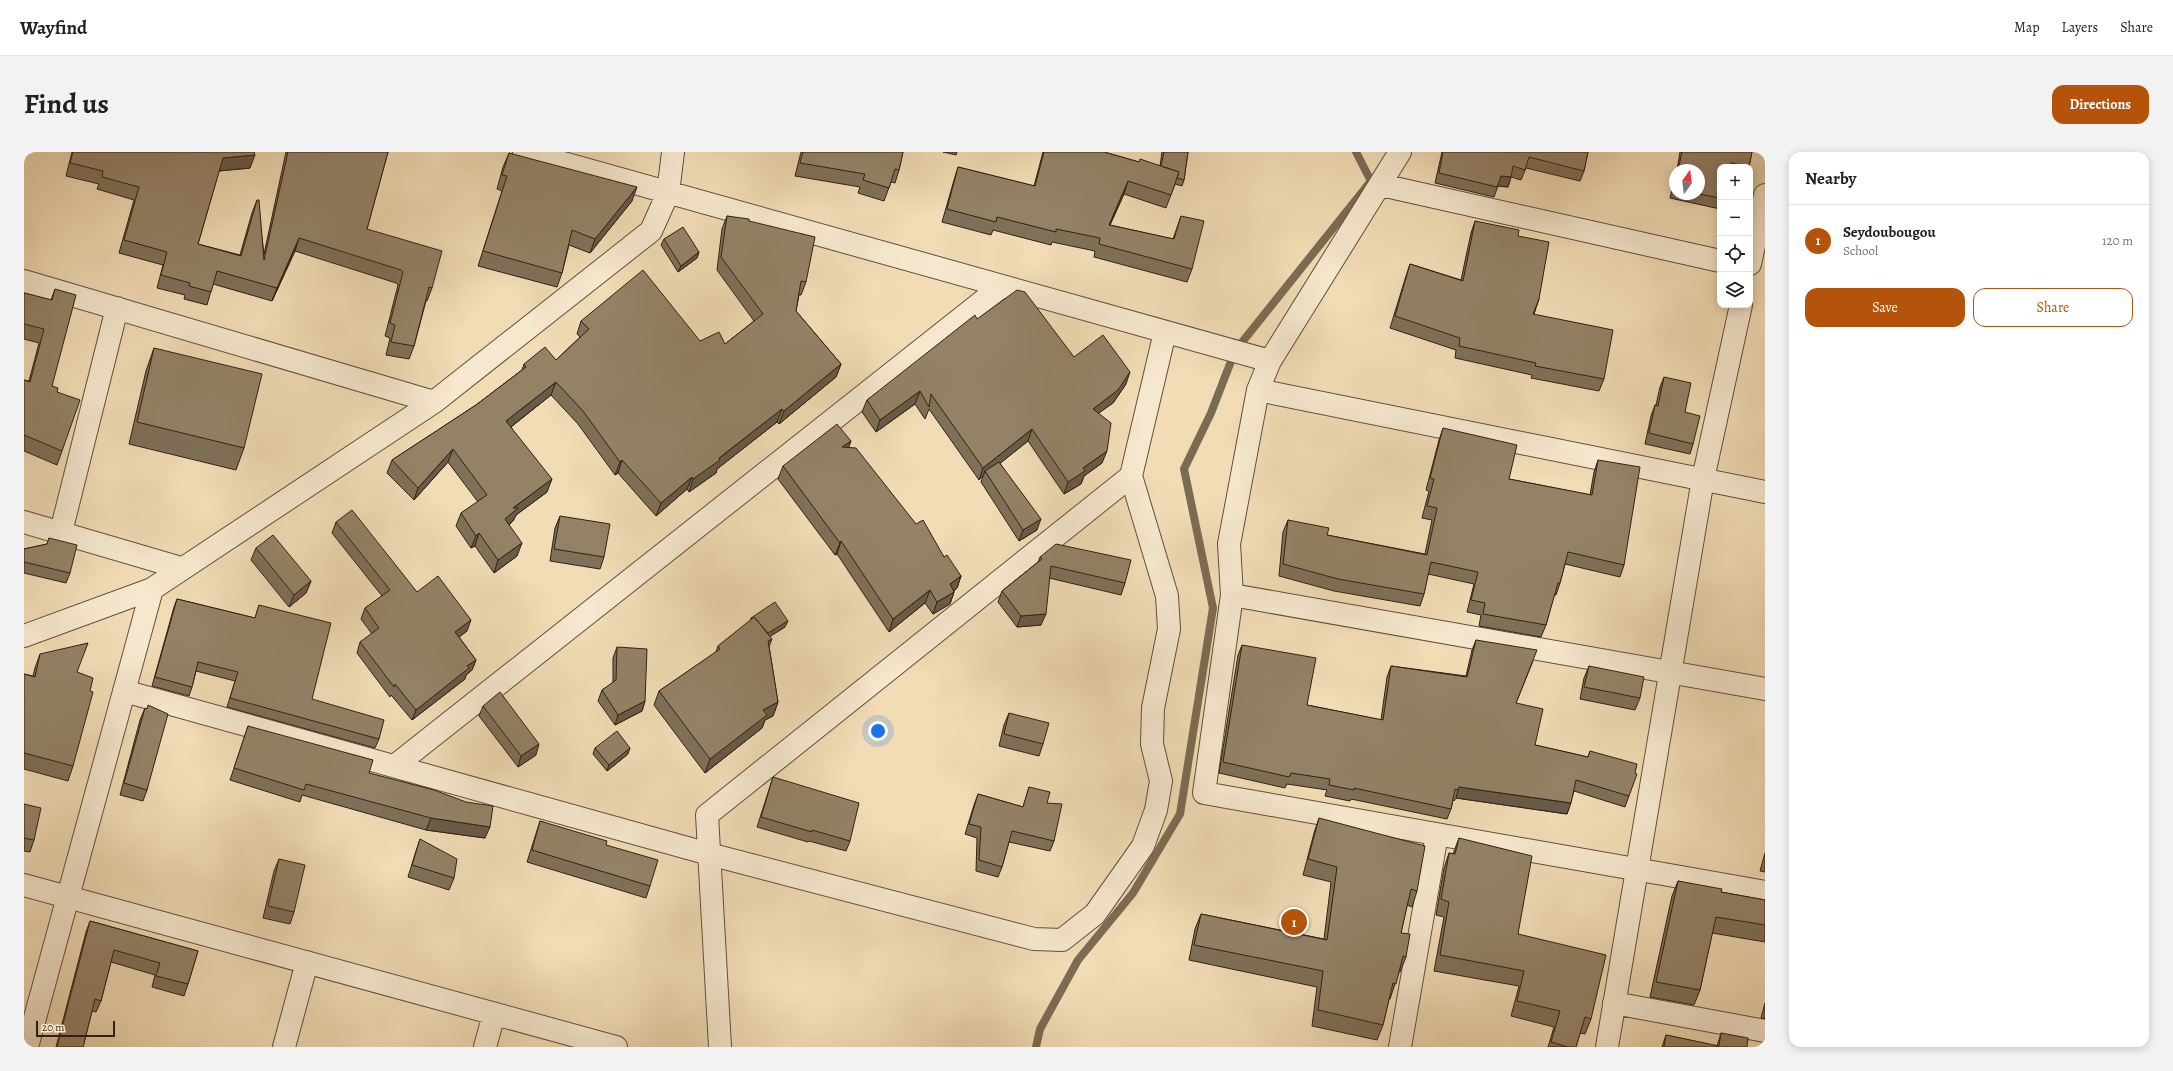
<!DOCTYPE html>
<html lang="en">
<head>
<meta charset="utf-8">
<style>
	:root { --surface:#fff; --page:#f2f2f2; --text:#202124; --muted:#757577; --line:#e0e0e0; --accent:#b45309 }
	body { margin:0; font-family:Alegreya,serif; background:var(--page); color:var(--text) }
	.controls { position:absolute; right:12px; top:12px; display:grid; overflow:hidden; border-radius:8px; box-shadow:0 2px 10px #0003 }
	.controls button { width:36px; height:36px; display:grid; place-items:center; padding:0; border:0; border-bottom:1px solid var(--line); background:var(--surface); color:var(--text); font:20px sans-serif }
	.compass { position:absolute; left:1645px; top:12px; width:36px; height:36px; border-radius:50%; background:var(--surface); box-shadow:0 2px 10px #0003; rotate:14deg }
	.scale { position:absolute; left:12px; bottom:10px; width:79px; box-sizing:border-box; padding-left:4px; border:2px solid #302113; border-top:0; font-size:11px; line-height:14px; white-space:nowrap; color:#302113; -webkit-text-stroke:3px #f6e8cf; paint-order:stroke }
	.you { position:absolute; left:854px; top:579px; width:14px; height:14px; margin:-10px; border:3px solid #fff; border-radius:50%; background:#1a73e8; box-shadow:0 0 0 6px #1a73e833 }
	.badge { display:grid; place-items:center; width:26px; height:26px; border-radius:50%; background:var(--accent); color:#fff; font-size:13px; font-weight:700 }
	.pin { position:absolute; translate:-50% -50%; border:2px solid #fff; box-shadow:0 1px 4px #0006 }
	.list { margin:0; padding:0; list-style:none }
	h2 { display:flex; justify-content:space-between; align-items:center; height:52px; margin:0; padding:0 16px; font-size:17px }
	h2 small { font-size:13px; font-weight:400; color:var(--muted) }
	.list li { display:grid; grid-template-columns:26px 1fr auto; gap:12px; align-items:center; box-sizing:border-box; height:72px; padding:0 16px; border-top:1px solid var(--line) }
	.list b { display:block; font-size:15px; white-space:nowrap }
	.list p { margin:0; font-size:13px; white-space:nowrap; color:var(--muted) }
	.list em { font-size:13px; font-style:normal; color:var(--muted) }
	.actions { display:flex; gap:8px; padding:12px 16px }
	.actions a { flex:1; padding:9px 0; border:1px solid var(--accent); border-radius:12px; text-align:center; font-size:14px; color:var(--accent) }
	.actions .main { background:var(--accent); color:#fff }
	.icon { flex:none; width:22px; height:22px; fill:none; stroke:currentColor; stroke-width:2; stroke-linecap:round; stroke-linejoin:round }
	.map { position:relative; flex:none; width:1741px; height:895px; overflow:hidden; border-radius:12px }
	header { display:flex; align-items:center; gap:24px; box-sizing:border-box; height:56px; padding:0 20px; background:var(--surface); border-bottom:1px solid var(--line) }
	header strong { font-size:19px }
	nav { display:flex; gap:22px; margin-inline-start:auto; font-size:14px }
	.intro { display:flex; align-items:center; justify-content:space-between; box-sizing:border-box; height:96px; padding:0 24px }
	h1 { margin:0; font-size:28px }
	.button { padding:10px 18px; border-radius:12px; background:var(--accent); color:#fff; font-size:14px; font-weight:700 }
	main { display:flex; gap:24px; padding:0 24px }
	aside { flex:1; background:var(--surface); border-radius:12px; box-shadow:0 2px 10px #0003 }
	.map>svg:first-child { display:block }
</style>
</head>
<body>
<header>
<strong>Wayfind</strong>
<nav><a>Map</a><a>Layers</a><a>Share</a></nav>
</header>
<div class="intro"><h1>Find us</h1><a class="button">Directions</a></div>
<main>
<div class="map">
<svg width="1741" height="895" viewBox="0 0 1741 895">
	<rect width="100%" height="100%" fill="#f1dcb5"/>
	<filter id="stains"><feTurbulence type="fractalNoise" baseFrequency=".005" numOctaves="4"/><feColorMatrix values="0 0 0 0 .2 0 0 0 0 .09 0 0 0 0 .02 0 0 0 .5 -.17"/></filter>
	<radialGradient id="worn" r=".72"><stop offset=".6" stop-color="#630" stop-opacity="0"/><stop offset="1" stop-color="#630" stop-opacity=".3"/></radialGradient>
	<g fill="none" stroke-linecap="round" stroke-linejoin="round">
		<path stroke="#7c6b53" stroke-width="8" d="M1012,895l4,-18 38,-69 55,-67 47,-79 33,-206 -29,-139 27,-56 24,-62 136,-170 -15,-29"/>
		<defs>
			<path id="minor" d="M500,0l746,209
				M1376,0l-130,209 -12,29 -29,154 3,51 -28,198 561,99
				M1357,33l339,76
				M1726,112l15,-69
				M0,129l410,121
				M1234,238l507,102
				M0,370l157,46
				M37,380l56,-224
				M1208,443l533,94
				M0,484l128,-47 282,-187 217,-171 17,-38 5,-41
				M100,539l585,163 325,85 28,1 33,-26 48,-68 13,-36 5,-29 -9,-37 1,-36 16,-79 -2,-33 -36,-120
				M372,613l606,-479
				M0,733l592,162
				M1590,851l151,28
				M3,895l125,-458
				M260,895l23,-85
				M461,895l9,-33
				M696,895l-13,-232 424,-339 34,-144
				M1376,895l37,-213
				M1583,895l96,-568 38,-174"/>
		</defs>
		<use href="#minor" stroke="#60503c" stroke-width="24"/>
		<use href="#minor" stroke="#f6e8cf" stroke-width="22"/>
	</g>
	<path fill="#7f7059" stroke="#302113" d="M48,0h182l-4,16 -31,3 -21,73 42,11 12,-42 5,-13 7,54 22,-102h102l-21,77 65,59 -5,13h-1l-12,45 -5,13 -23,-4 4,-17 -5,-2 13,-51 -2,-2 -101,-32 -23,50 -59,-17 -6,21 -23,-6 1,-4 -28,-7 6,-23 -44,-12 15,-53 -37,-11 2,-5 -33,-8z
		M777,0h102l-4,18 -4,13 -4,-1 -7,19 -26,-8 2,-6 -65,-11z
		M919,0h14l-1,3z
		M1019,0h61l35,10 21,4 2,-14h26l-4,28 -2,6 -7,-2 -9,24 -42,-14 -14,31 63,14 8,-23 11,53 -5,13 -93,-25 1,-6 -43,-9 -1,3 -58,-15 -2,5 -49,-13 12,-42 4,-13 76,19z
		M1418,0h146l-4,19 -4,10 -54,-13 -5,12 -10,-3 -3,10 -10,-1 -4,11 -59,-14z
		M1656,0h72l-3,15h-29v42l-50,-11 5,-21v17h24v-24h-22z
		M485,1l123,48 -42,52 -21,-8 -7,28 -5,14 -79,-21 24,-75 -5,-2 6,-22z
		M703,64l22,5 57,61 -5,13h-2l-3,16 45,53 -5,13 -57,47 -2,-2 -60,47 -1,4 -27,19 -2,-3 -31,27 -38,-43 -3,2 -37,-51 -27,-29 -40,32 36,65 -31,23 -3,6 -4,4 8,31 -23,17 -19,-27 -4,2 -15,-22 5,-13 17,-11 -30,-40 -34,38 -27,-27 5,-13 84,-55 46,-35 2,-6 32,-4 24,-23 -3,-3 4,-13 119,20 25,3 29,-23 -37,-51 5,-41z
		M1451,69l43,15 17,75 -1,3 70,65 -5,12 -68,-13 1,-3 -77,-17 1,-8 -66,-22 16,-52 4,-12 51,16 10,-47z
		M640,87l35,13 -2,6 -19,14 -17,-27z
		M31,137l-3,97 5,6 5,59 -5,14 -33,-14v-71l5,1 10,-38 -15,-4v-46l27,7z
		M953,167l97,38 52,27 -13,19 -15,10 4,50 -18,13 -3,8 -17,10 -36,-53 -28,22 37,67 -18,11 -38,-59 2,-6 -4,4 -50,-71 -4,10 -10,-15 -39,28 -14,-20 5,-12z
		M130,196l90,100 -8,22 -107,-26 17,-73z
		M1640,225l21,35 8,32 -3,10 -45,-10 6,-28 4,-11h1l4,-18z
		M1419,276l66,51 81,16 4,-23 4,-12 26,105 -4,12 -55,-13 -5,19 -4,12h-2l-8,30 -5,12 -62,-11 2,-11 -14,-3 7,-28 -46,-10 -4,20 -4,12 -86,-15 -55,-15 4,-44 5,-12 39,15 98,19 7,-34 -10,-2 7,-27 -3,-1 13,-50z
		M827,289l-3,7 113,128 -4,12 -3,3v1l-4,12 -17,10 -8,-11 -36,29 -52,-78 -2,1 -57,-76 5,-13z
		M536,364l44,41 -4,12 -50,-8 5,-33z
		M312,370l81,70 50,39 -8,6 17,23 -4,10 -6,5 -1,4 -53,41 -21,-25 -1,2 -33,-44 3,-11 12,-8 -11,-15 4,-11 17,-12 -50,-63z
		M25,386l21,35 -4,10 -42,-10v-24l23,-5z
		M232,396l55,33 -5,12 -17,14 -38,-47z
		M1016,405l85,26 -4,12 -72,-17 -8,47 -24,2 -19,-25 4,-11 36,-29z
		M153,447l78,19 4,-13 53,94 67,40 -4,9 -148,-41 8,-26 -39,-10 -4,16 -3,9 -37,-10 22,-79z
		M727,466l34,9 -15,9 -1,10 9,56 -5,14 -8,4 -3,8 -57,45 -51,-68 5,-14 57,-39 2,-6 32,-25z
		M1452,488l57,21 -17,42 19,42 53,12 2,-6 39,45 -4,11 -51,-16 -7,23 -111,-16 -2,3 -1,-1 -2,9 -4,10 -96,-20 -1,2 -25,-5 2,-6 -40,-6 -2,4 -66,-15 19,-118 4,-10 65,60 74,15 6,-43 4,-11 75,10 6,-26z
		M593,495l28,54 -3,10 -27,14 -17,-24 4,-11 11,-7v-25z
		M16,502l37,18 -4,94 -5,15 -44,-12v-95l9,2 2,-8z
		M1565,514l51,32 -5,12 -55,-11 4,-21z
		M459,554l53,49 -18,12 -39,-51z
		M121,556l2,82 -4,11 -23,-6 20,-75z
		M985,561l34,31 -4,12 -40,-10 5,-21z
		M224,574l121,47 116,65 -59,-8 -124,-35 -2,7 -70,-22z
		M571,596l33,6 -21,17 -14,-17z
		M749,625l77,64 -4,10 -37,-10 -1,1 -51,-15z
		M1005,635l18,16 7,38 -4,10 -41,-9 -7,25 -4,10 -22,-6 1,-33 -12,-4 9,-29 4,-11 45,13z
		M0,652l10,36 -4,12 -6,-1z
		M1295,666l98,73 -5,16 -5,-2 -6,28 5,24 -6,15h-1l-9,27h-1l-6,26 -6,15 -65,-14 5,-39 -128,-27 6,-31 6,-15 123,25 7,-57 -28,-7 11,-42z
		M516,669l66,24 44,41 -4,12 -119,-36z
		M1435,686l59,96 73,85 -6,15 -5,-1 -4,14h-28l6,-20 -43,-11 8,-30 -85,-15 10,-54 -8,-2 8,-47 5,-15 4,1z
		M396,687l34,39 -5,12 -41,-13 8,-26z
		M1741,701v19l-5,-1z
		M255,707l15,53 -4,12 -27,-6 11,-47z
		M1654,729l43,11 44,8v42l-53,-9 -12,57 -6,15 -44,-8 22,-101z
		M66,769l108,30 -10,33 -4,12 -32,-9 3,-12 -44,-13 -10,39 -5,11 -4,-1 -9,36h-27l30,-115z
		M1741,851v16l-4,-1z
		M1697,881l26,14h-85l4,-12 51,11z"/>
	<path fill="#685b48" stroke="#302113" d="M231,3l-5,13 -32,3 5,-13z
		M1477,24l10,1 -3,10 -11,-1z
		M1104,29l-4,13 -20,44 5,-13z
		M613,35l-5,14 -42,52 5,-14z
		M275,86l-4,13 -23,50 5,-13z
		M675,100l-2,6 -19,14 3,-6z
		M1515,147l-4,12 -7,14 5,-11z
		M817,212l-5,13 -57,47 5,-13z
		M1106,220l-4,12 -13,19 -25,18 5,-12z
		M532,230l-5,13 -49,39 4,-13z
		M896,239l-5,13 -39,28 4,-12z
		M758,257l-5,13 -60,47 -1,4 -27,19 4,-13z
		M1008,277l-4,12 -41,33 -2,-3 -2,5 -4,4 4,-12z
		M827,289l-5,13 -4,-7z
		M429,297l-5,13 -34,38 4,-12z
		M1083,299l-5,12 -18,13 -3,8 -17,10 4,-12 15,-14z
		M598,308l-4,13 -3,2 5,-13z
		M668,325l-5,12 -31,27 5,-13z
		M528,327l-5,13 -31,23 -3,6 -13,10 5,-12 8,-11z
		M1017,367l-4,11 -18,11 4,-11z
		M455,381l-4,13 -4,2 5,-12z
		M817,389l-4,13 -2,1 5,-12z
		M498,391l-5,13 -23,17 4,-13z
		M937,424l-4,12 -12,9 5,-13z
		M287,429l-5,12 -17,14 5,-12z
		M906,438l-5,13 -36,29 4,-13z
		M930,440l-4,12 -17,10 4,-12z
		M1022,462l-5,11 -24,2 4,-11z
		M447,468l-4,11 -16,12 4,-11z
		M764,469l-3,6 -25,16 2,-7z
		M748,487l-5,13 1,-11z
		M452,508l-4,10 -6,5 -1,4 -53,41 4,-10 51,-44z
		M621,549l-3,10 -27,14 3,-10z
		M754,550l-5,14 -8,4 -3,8 -57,45 5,-14 53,-49z
		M515,592l-3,11 -18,12 3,-11z
		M606,596l-2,6 -21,17 2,-6z
		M1435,635l112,16 -4,11 -111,-16z
		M407,666l59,9 -5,11 -59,-8z"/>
	<path fill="#948267" stroke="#302113" d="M49,0h181l1,3 -32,3 -25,86 43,12 16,-56h2l5,60 24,-108h100l-21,77 75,22 -10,37 -3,-1 -15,59 -23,-4 4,-17 -5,-2 13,-51 -2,-2 -102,-32 -22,50 -60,-17 -6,21 -22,-6 1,-3 -29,-8 6,-23 -43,-12 15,-53 -37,-10 1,-6 -33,-8z
		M779,0h100l-4,18 -4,-1 -6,19 -26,-8 2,-6 -65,-11z
		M1020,0h60l35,10 1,-3 39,13 -8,23 -43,-14 -19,44 65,14 7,-23 23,5 -12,48 -93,-25 1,-6 -44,-9v3l-59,-15 -1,5 -49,-13 11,-42 77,19z
		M1140,0h24l-4,28 -7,-2 2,-6 -18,-6z
		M1419,0h145l-4,19 -55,-14 -4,13 -12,-4 -2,11 -10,-1 -4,11 -58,-14z
		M1658,0h70l-3,14 -18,-3 -1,4h-10v31l-21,-4v-24h-21z
		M485,1l128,34 -42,52 -23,-9 -10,43 -79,-22 24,-75 -5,-1z
		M703,64l22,3v2l66,16 -9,45 -5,-1 -5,30 45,53 -57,47 -2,-2 -63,49 1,2 -27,19 -1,-2 -31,26 -39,-43 -2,2 -37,-51 -27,-29 -50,39 46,58 -39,29h5l-13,11 17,24 -24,17 -19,-27 -3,3 -15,-23 26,-18 -34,-46 -35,39 -26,-28 84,-55 50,-38 -2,-3 21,-17 11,13 33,-31 -8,-8 62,-51 57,71 19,-9 6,12 38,-30 -42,-57z
		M1451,69l44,9 -1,6 31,6 -10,57 -6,15 80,16 -9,49 -69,-13 1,-3 -77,-17 1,-8 -65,-22 15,-52 53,17z
		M659,75l16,25 -18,14 -17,-27z
		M31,137l21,6 -24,91 6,2 -1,4 23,8 -18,51 -38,-16v-55l6,2 14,-53 -20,-5v-31l28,7z
		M993,138l8,2 49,65 29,-22 27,37 -12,18 -25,19 18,14 -4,28 -24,17 2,3 -17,11 -36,-53 -49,39 -52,-74 -2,13 -9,-16 -40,29 -13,-20 108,-85 2,4z
		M130,196l108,26 -18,74 -107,-26z
		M1640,225l27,6 -6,29 15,4 -7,28 -44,-11 6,-28 3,1z
		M813,272l14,17 -9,6 14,1 60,76 7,-4 21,37 3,-2 14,21 -11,8 4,8 -17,10 -7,-12 -37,29 -52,-78 -1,2 -57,-77z
		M1419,276l74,17 -8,34 83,16 6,-35 42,7 -16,98 -56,-13 -8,31h-2l-12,42 -63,-11 2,-11 -14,-3 7,-28 -47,-10 -7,32 -86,-15 -55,-15 5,-44 41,8 -2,7 100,20 10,-47 -10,-2 7,-27 -4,-1z
		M975,310l42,57 -18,11 -38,-59z
		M328,358l65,82 21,-16 33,44 -16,12 21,28 -9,6 2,2 -53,42 -21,-26 -1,3 -34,-45 19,-14 -14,-20 25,-18 -54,-68z
		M536,364l50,8 -6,33 -50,-8z
		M249,383l38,46 -17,14 -38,-47z
		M25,386l28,7 -7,28 -46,-11v-13l23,-5z
		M1032,392l75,16 -6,23 -74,-17 -5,48 -25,2 -19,-25 40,-32 -2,-2z
		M153,447l78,19 4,-13 72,18 -19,76 72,21 -5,19 -149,-41 8,-26 -40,-10 -6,25 -37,-10z
		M751,450l13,19 -20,12 -14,-16 -2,2 -1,-1z
		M730,465l18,22 -4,2 10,61 -15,8 4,5 -57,44 -51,-68 61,-42 -2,-3z
		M1452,488l61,10 -21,53 27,6 -8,36 53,12 2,-6 47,13 -2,9 2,1 -8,22 -53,-16 -5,23 -112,-16 -1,3 -3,-1 -4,20 -97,-21v2l-25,-5 1,-6 -39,-6 -2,4 -66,-15 19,-117 74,13 -9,47 76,15 8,-54 76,11z
		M64,491l-11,29 16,6 -3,13 3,1 -20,74 -49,-13v-79l11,3 5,-23z
		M593,495l30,2 -2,52 -27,14 -16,-25 14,-10z
		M1565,514l55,11 -4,21 -56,-11z
		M476,540l39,52 -18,12 -38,-50z
		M124,553l20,9 -21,76 -23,-7 21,-75 2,1z
		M985,561l40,10 -6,21 -39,-10z
		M224,574l125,34 -4,13 65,17 32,12 27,4 -3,21 -59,-9 -125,-34 -2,6 -70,-22z
		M593,579l13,17 -21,17 -14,-17z
		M749,625l86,26 -9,38 -38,-11v2l-51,-15z
		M1005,635l21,5 -3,11 15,1 -8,37 -42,-10 -10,36 -23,-7 2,-33 -12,-3 9,-30 45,13z
		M0,652l17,4 -7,32 -10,-2z
		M1295,666l106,28 -8,45 -6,-2 -10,44 9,1 -4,23 -3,-1 -7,28 -3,-1 -10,42 -65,-15 5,-39 -129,-26 7,-31 126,26 10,-73 -29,-8z
		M516,669l67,20 -1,4 52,15 -8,26 -118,-36z
		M1435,686l73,18 -14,78 88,21 -15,64 -6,-2 -9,30h-8l-17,-5 9,-31 -43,-10 7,-30 -84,-16 9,-53 -8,-3 8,-46 6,1z
		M396,687l37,20 -3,19 -42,-13z
		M255,707l26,6 -11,47 -26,-6z
		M1654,729l44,8 -1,3 44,8v25l-49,-8 -16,73 -44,-8z
		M66,769l108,30 -10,33 -32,-8 4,-13 -46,-13 -13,51 -6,-2 -12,48h-26z
		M1697,881l27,5 -1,9h-83l2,-12 53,11z"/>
	<rect width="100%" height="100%" filter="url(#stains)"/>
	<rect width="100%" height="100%" fill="url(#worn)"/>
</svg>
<div class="controls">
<button>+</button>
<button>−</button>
<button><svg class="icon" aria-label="locate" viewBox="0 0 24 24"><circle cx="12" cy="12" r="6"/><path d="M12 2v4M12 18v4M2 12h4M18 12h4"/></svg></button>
<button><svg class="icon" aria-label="layers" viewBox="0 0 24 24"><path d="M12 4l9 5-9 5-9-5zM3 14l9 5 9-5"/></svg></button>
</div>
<svg class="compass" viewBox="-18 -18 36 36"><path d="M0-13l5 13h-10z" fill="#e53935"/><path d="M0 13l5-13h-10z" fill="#757577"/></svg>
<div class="scale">20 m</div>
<div class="you"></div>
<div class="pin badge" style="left:1270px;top:770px">1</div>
</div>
<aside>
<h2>Nearby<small></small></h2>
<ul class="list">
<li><span class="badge">1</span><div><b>Seydoubougou</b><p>School</p></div><em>120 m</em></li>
</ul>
<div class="actions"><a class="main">Save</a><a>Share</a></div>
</aside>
</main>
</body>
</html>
